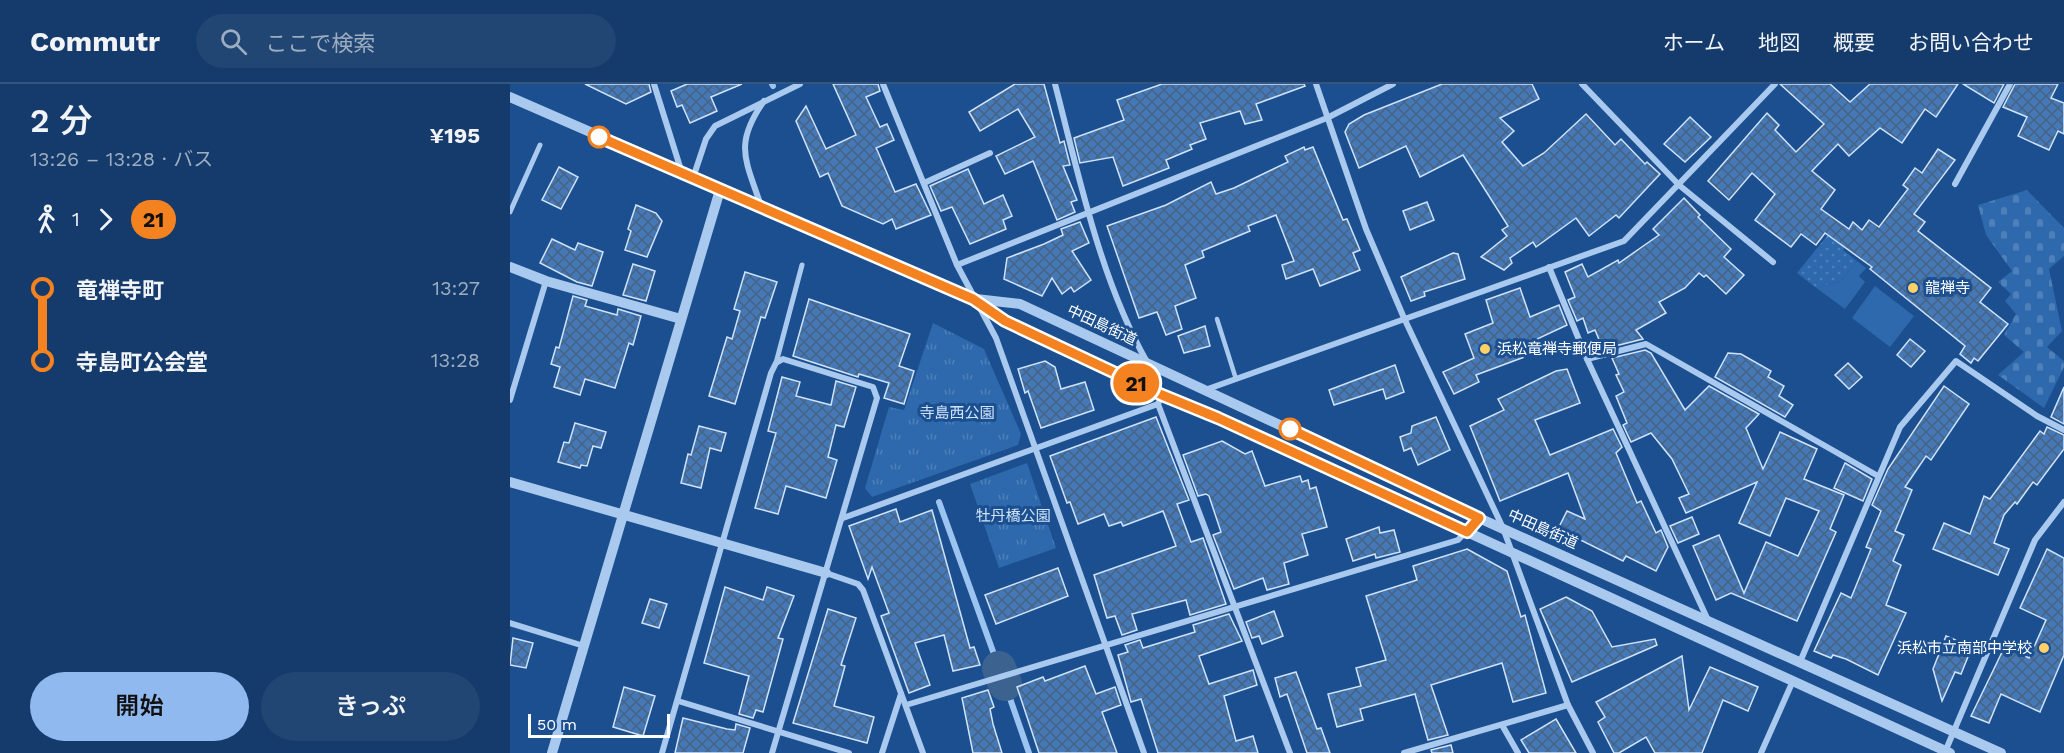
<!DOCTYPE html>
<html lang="ja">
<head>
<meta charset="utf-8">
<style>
	:root { --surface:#143b6b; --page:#214673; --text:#f1f3f6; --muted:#9dadc1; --line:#33557e; --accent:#90b9f0 }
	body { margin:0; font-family:"Work Sans","Noto Sans JP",sans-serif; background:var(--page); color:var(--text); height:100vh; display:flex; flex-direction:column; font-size:22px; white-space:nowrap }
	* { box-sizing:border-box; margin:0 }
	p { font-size:20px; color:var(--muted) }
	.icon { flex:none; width:33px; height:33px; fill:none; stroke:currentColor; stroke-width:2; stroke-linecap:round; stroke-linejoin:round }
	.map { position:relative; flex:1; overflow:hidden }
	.side { display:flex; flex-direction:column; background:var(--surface); width:510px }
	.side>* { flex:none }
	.badge { padding:0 12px; border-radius:20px; font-size:21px; line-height:39px }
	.scale { position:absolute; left:18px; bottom:15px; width:142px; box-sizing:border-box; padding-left:6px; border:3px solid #fff; border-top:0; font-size:16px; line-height:21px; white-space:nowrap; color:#fff; -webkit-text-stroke:4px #1b4f8f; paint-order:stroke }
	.map>.badge { position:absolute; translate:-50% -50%; box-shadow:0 0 0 3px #fff }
	.legs { display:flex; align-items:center; gap:9px; height:66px; padding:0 30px; font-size:20px }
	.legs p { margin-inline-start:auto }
	.overview { display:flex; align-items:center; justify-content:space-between; height:102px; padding:0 30px }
	h1 { font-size:33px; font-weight:600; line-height:45px }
	.cta { display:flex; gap:12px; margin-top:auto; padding:12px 30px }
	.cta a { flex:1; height:69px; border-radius:36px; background:var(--accent); color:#111; font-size:24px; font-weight:600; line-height:69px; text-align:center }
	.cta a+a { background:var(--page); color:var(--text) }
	ul { padding:0 30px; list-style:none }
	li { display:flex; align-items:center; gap:21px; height:72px; font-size:22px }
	li i { display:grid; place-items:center; width:9px; height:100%; margin:0 8px; background:currentColor }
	li i::after { content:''; width:15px; height:15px; margin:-8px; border:4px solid; border-radius:50%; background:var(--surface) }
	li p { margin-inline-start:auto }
	li:first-child i { background:linear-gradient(#0000 50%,currentColor 0) }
	li:last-child i { background:linear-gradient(currentColor 50%,#0000 0) }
	header { display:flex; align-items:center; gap:36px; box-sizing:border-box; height:84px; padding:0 30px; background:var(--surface); border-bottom:2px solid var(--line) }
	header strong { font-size:28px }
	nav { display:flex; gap:33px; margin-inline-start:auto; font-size:21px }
	.search { width:420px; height:54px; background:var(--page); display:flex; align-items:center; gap:15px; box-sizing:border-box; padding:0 21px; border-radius:33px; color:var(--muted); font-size:22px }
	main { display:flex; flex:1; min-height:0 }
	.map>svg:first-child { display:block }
	.grass { fill:#2e69ad }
	.cemetery { fill:url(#cemetery-stones) }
	.park { fill:url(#park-tufts) }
	.garden { fill:url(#garden-dots) }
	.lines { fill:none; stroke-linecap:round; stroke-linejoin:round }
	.stream { stroke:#9cc4f0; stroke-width:6 }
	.river { stroke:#3c6290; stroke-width:34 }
	.building { fill:url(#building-cross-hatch); stroke:#cfe3fa; stroke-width:1.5 }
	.service { stroke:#a9c9ee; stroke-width:4.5 }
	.pedestrian { stroke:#a9c9ee; stroke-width:5 }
	.minor { stroke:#a9c9ee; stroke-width:6 }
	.tertiary { stroke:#a9c9ee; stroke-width:10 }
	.line-1-casing { stroke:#fff; stroke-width:14 }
	.line-1 { stroke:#f58220; stroke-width:9 }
	.stop-1-dot { fill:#fff; stroke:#f58220; stroke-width:3 }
	.poi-dot { fill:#ffd166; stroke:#1b4f8f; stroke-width:2 }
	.labels { text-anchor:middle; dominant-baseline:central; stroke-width:6; stroke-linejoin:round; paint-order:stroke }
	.poi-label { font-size:15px; fill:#fff; stroke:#1b4f8f; text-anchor:start }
	.street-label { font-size:15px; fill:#fff; stroke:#1b4f8f }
	.park-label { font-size:15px; fill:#cfe3fa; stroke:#1b4f8f }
</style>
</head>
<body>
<header>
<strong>Commutr</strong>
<div class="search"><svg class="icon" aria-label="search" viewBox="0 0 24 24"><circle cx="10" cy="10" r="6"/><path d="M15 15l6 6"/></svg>ここで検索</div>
<nav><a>ホーム</a><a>地図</a><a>概要</a><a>お問い合わせ</a></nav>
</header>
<main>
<section class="side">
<div class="overview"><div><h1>2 分</h1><p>13:26 – 13:28 · バス</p></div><b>¥195</b></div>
<div class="legs"><svg class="icon" aria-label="walk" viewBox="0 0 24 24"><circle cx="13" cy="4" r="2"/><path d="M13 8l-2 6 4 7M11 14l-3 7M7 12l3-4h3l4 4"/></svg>1<svg class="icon" aria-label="forward" viewBox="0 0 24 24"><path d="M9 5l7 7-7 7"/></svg><b class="badge" style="background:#f58220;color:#111">21</b></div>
<ul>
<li><i style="color:#f58220"></i><b>竜禅寺町</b><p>13:27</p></li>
<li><i style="color:#f58220"></i><b>寺島町公会堂</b><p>13:28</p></li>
</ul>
<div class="cta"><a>開始</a><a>きっぷ</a></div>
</section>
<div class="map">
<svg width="1554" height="669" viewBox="0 0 1554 669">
	<defs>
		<pattern id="cemetery-stones" width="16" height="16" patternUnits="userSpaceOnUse" patternTransform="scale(1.5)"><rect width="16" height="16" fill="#2e69ad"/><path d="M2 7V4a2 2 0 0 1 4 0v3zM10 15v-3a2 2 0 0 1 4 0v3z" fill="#4d80b9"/></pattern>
		<pattern id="park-tufts" width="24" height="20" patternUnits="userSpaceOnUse" patternTransform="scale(1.5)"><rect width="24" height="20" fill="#2e69ad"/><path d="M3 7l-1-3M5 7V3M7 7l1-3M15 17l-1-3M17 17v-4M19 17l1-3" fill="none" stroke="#4d80b9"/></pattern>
		<pattern id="garden-dots" width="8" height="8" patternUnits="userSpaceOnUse" patternTransform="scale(1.5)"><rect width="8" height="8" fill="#2e69ad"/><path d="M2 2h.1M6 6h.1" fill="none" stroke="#4d80b9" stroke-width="1.8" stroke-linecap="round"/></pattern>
		<pattern id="building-cross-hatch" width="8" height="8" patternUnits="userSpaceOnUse" patternTransform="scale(1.5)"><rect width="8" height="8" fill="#4478b7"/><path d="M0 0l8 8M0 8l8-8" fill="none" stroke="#486282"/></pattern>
	</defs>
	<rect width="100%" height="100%" fill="#1b4f8f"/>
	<!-- grass -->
	<g class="grass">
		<polygon points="1347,177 1356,184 1349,192 1355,198 1335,225 1309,206 1312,202 1331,197"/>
		<polygon points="1365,202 1404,232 1380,263 1342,234"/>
	</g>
	<!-- cemetery -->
	<polygon class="cemetery" points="1517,106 1554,144 1554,172 1539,185 1552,247 1537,263 1554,277 1554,283 1534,324 1488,291 1514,268 1494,251 1506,230 1495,217 1501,210 1488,198 1502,187 1476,151 1468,121"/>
	<!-- park -->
	<g class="park">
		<polygon points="423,239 474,265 511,350 508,361 362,413 355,404 379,323 394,326"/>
		<polygon points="517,379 546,464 489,484 460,400"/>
	</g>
	<!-- garden -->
	<polygon class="garden" points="1321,147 1337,159 1333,166 1347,177 1331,197 1312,202 1309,206 1287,189"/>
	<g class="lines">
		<!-- stream -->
		<g class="stream">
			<polyline points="262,0 263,2"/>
			<polyline points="429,418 489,584"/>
			<polyline points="495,600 519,669"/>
		</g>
		<!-- river -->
		<polyline class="river" points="489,584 495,600"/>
	</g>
	<!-- building -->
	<g class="building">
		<polygon points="75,0 139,0 141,8 116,20"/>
		<polygon points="177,0 232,0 201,13 207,27 180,39 172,21 167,23 161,7"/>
		<polygon points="323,0 368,0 370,7 356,13 370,43 377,40 384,56 366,64 368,68 385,108 406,100 421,131 386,145 382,135 373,140 332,122 318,89 310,93 286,37 296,22 316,65 346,51"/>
		<polygon points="505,0 534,0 550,59 554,57 560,81 553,82 567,116 561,118 565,128 547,136 523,77 495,90 486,72 525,53 508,25 470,47 459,28"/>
		<polygon points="652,0 794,0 795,2 746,20 752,36 735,40 730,27 690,39 696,55 680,61 682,65 656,76 659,84 613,102 603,73 570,79 564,54 614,36 607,16"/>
		<polygon points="932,0 1022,0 1029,15 990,34 1004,47 992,58 1013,82 1034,69 1076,30 1105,61 1111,55 1135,80 1137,78 1150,90 1109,134 1106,131 1079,152 1066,134 1026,163 1023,158 1000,174 1002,179 994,186 971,173 997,152 992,146 998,142 953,71 910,93 896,62 849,84 835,48 839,40 854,31"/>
		<polygon points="1270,0 1320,0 1340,18 1360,0 1448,0 1426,33 1415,25 1392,59 1370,44 1339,72 1328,60 1302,87 1325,106 1311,125 1339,145 1343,138 1352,146 1359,136 1369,143 1398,105 1393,101 1405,84 1412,89 1428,65 1445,76 1404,130 1415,138 1408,147 1481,204 1470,218 1498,240 1468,277 1464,274 1461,279 1450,270 1455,262 1360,185 1362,183 1315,149 1306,161 1291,150 1281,163 1245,136 1265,110 1242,89 1219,116 1198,97 1257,29 1269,41 1265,46 1286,68 1314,40"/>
		<polygon points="1453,0 1494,0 1484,19"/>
		<polygon points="1505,0 1548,0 1541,14 1554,19 1554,50 1548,47 1539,66 1508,52 1517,33 1493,23"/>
		<polygon points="1180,33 1201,53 1175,78 1154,60"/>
		<polygon points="794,63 795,66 803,63 833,136 837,135 850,166 843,169 850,186 810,202 803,185 776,195 772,181 784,177 766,131 738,142 740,147 692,167 694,173 675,181 686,214 665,222 672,245 656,251 647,228 629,234 597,142 656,121 701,98 706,110 724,104 778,78 775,72"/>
		<polygon points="49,83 68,93 51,125 32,116"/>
		<polygon points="458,85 474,120 493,111 502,132 493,136 496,145 460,160 442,123 431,127 420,102"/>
		<polygon points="1174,114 1190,131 1188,133 1221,165 1214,173 1234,191 1216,210 1196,191 1194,193 1189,189 1175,204 1149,218 1156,229 1126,246 1133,255 1093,265 1085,246 1078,249 1073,234 1067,237 1058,216 1065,213 1055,188 1072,180 1078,193 1108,176 1109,179 1149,151 1143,145"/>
		<polygon points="917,118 924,136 900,146 893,127"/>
		<polygon points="126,121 146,129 152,137 137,173 115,166 121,147 118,145"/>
		<polygon points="570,138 579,159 562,167 581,196 564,208 561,203 552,210 542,194 532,212 494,195 497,174 534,160 553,151 551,145"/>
		<polygon points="42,155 65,166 68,159 93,168 82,202 67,198 30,179"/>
		<polygon points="943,169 948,170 955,195 914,208 915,212 901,217 891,193"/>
		<polygon points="123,180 145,187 136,217 113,211"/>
		<polygon points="235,188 267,198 255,234 251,233 225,320 199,312 217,253 222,255 230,227 224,225"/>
		<polygon points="1010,204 1020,233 1049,221 1057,241 1027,255 1033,266 966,291 969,298 944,310 933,288 964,274 955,250 983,239 976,216"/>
		<polygon points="63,212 77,216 75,222 107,231 108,225 131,232 123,261 119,259 105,304 75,295 70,311 44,303 50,283 41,280 46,263 49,264"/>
		<polygon points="299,215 400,250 389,282 404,287 394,320 374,314 379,299 349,290 348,293 283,272"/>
		<polygon points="695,242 700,262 674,269 668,252"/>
		<polygon points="1400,255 1415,267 1401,283 1387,271"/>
		<polygon points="1135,266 1141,269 1175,326 1199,302 1249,330 1236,344 1253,385 1270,348 1307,365 1294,395 1334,411 1320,445 1326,448 1287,537 1221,509 1206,516 1183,462 1209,451 1234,509 1256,458 1288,472 1309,427 1276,414 1260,452 1229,439 1247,398 1176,429 1169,414 1179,410 1162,375 1141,349 1121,358 1113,341 1117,339 1106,312 1114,308 1106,291 1109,290 1102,274"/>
		<polygon points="1218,269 1231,270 1261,287 1258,293 1274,302 1269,312 1283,321 1275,333 1205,293"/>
		<polygon points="535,277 545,283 551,305 575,298 584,326 531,344 518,307 515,309 508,285"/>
		<polygon points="1338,279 1352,293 1339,305 1325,291"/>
		<polygon points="885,281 894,308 876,315 873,305 824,321 819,306"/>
		<polygon points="1057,285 1070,319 1025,336 1040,371 1103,345 1112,363 1106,369 1127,419 1131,417 1146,449 1151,446 1158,463 1146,487 1116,472 1113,477 1048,445 1057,427 1075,435 1058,389 990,417 960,342 994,326 988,315 1046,287"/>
		<polygon points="272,293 290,298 286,312 321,321 326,297 346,303 334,343 326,341 318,373 327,376 316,414 276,402 268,430 245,424 266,349 258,347"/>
		<polygon points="1434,302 1459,320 1421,376 1416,372 1395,403 1402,406 1385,447 1394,451 1383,477 1391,481 1376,521 1396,529 1368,591 1336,575 1323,571 1321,574 1304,567 1331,509 1341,514 1361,465 1356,463 1371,427 1362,421 1378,385"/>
		<polygon points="1554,303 1554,340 1541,333"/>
		<polygon points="646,333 679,416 667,420 681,458 693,454 716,520 680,531 676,516 622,530 627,546 612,551 605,532 597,534 584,491 666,462 653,427 613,442 611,438 599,442 594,430 568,440 560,418 557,419 540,372"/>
		<polygon points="926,333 940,366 908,381 901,364 894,367 890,353 901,349 902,342"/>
		<polygon points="65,339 96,348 91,364 83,362 77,382 71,381 70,384 48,378 54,358 59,359"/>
		<polygon points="189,342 216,349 211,367 200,364 191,404 171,399 178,370 181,371"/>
		<polygon points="1537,343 1554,351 1554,365 1527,401 1523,398 1507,420 1505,418 1494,431 1484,459 1499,465 1488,491 1423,465 1434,439 1460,450 1474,412 1480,415 1530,347 1534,350"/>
		<polygon points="712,357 735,370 742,367 755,402 790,392 792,398 798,396 800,405 806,403 817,443 792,450 798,471 774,479 779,500 757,506 753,494 724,505 703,451 711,448 699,412 696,410 688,412 673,371"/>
		<polygon points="1335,379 1362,395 1353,417 1324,404"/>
		<polygon points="386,425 390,438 422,426 460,564 464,563 470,581 443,587 434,551 405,559 420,601 399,609 371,532 379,529 362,483 358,495 339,442"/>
		<polygon points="1182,433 1189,450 1168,459 1160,442"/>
		<polygon points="869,443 870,449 884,446 890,468 866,474 865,470 843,477 836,455"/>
		<polygon points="957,465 997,487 1011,533 1015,531 1036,609 1003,618 992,579 921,601 938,651 918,656 905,610 850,625 853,636 827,643 818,610 851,602 846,584 876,576 856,512 907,496 903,482"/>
		<polygon points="1537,465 1554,474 1554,571 1530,628 1491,610 1479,639 1461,632 1495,562 1519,574 1536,536 1510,524"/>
		<polygon points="548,484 558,512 486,540 475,511"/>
		<polygon points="215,503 253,516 257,503 284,512 268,554 273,555 253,628 246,626 243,634 229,630 239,592 194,579"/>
		<polygon points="1056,513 1082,527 1102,563 1145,555 1147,561 1062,598 1030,525"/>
		<polygon points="140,515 157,520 149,544 132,539"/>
		<polygon points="318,525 346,534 331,581 335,582 324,622 364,633 357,659 283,639"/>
		<polygon points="764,527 773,552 752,560 749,552 742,554 736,538"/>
		<polygon points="719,530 732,557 689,572 699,600 743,586 747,601 714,612 726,657 743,652 748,669 648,669 631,615 621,618 608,571 618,568 615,561 630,556 633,564 685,548 683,541"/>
		<polygon points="1436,552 1462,563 1451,590 1445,588 1432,617 1423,585"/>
		<polygon points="3,554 23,559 16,584 0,581"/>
		<polygon points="1172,572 1179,626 1200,583 1248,603 1238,627 1213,616 1192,669 1145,669 1136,653 1109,669 1104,669 1088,638 1095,633 1086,618"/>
		<polygon points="575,582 586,610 605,603 611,621 592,628 607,669 529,669 507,603 533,593 535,597"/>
		<polygon points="786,588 807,645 811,644 820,669 797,669 777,610 770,613 765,594"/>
		<polygon points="114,603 145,612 133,652 103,643"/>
		<polygon points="478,606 484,623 480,625 483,640 492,669 463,669 452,614"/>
		<polygon points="173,634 217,645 225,646 226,640 240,644 233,669 165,669"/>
		<polygon points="1046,635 1066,669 1019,669 1011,656"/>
		<polygon points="941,661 943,669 922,669 921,666"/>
	</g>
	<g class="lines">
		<!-- service -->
		<polyline class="service" points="707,235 726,295"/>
		<!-- pedestrian -->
		<g class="pedestrian">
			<polyline points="0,128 30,61"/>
			<polyline points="266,279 292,181"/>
		</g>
		<!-- minor -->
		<g class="minor">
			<polyline points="144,0 171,86"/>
			<polyline points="373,0 447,181 486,254 634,669"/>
			<path d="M545,0C569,92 590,195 637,278"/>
			<polyline points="806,0 856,145 894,234 993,444 1058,621 1083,669"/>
			<polyline points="1072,0 1169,101 1263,178"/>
			<polyline points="183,94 196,55 205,42 290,0"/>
			<polyline points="414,99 480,69"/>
			<polyline points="1445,100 1500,0"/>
			<path d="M251,122C236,76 223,61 254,17"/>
			<polyline points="447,181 817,34 883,0"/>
			<polyline points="1039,183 1077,275 1197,534"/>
			<polyline points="1077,275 1136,260 1368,392"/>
			<polyline points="695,306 1114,157 1265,0"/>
			<polyline points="652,311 648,320 780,669"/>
			<polyline points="0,316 36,197"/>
			<polyline points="333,434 648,320"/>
			<polyline points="316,489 348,500 353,506 413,669"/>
			<polyline points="0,539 74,562"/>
			<polyline points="1290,578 1390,343 1446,277 1527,332 1554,346"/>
			<polyline points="168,617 339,669"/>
			<polyline points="396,621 948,456 969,434"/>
			<polyline points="992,641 1008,669"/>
			<polyline points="1435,668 1525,456 1554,418"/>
			<polyline points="152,669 261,289 266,279 273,275 363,303 367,314 262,669"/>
			<polyline points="372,669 391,610"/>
			<polyline points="894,669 1058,621"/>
			<polyline points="1251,669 1282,599"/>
		</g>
		<!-- tertiary -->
		<g class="tertiary">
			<polyline points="0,13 463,215 495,237 652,311 708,334 1440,669"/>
			<polyline points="0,183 36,197 171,235"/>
			<polyline points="466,215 510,220 969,434 1491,669"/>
			<polyline points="0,398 316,489"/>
			<polyline points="42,669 210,106"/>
		</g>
	</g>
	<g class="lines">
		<defs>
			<polyline id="line-1" points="89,53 463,215 495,237 652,311 708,334 957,448 969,434 780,345"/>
		</defs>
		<!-- line-1 casing -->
		<use href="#line-1" class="line-1-casing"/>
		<!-- line-1 -->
		<use href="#line-1" class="line-1"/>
	</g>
	<!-- markers -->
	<g class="stop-1-dot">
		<circle cx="89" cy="53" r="10"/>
		<circle cx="780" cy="345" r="10"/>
	</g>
	<g class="poi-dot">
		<circle cx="1403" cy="204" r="6"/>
		<circle cx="975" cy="265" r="6"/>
		<circle cx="1534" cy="564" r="6"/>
	</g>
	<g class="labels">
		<!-- poi labels -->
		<g class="poi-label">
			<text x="1415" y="204">龍禅寺</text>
			<text x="987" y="265">浜松竜禅寺郵便局</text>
			<text x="1522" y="564" text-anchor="end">浜松市立南部中学校</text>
		</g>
		<!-- street labels -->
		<g class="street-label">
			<text transform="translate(592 241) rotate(25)">中田島街道</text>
			<text transform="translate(1033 445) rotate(24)">中田島街道</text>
		</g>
		<!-- park labels -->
		<g class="park-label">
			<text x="447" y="329">寺島西公園</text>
			<text x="503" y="432">牡丹橋公園</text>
		</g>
	</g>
</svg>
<div class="scale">50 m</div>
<b class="badge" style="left:626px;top:299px;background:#f58220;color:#111">21</b>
</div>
</main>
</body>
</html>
